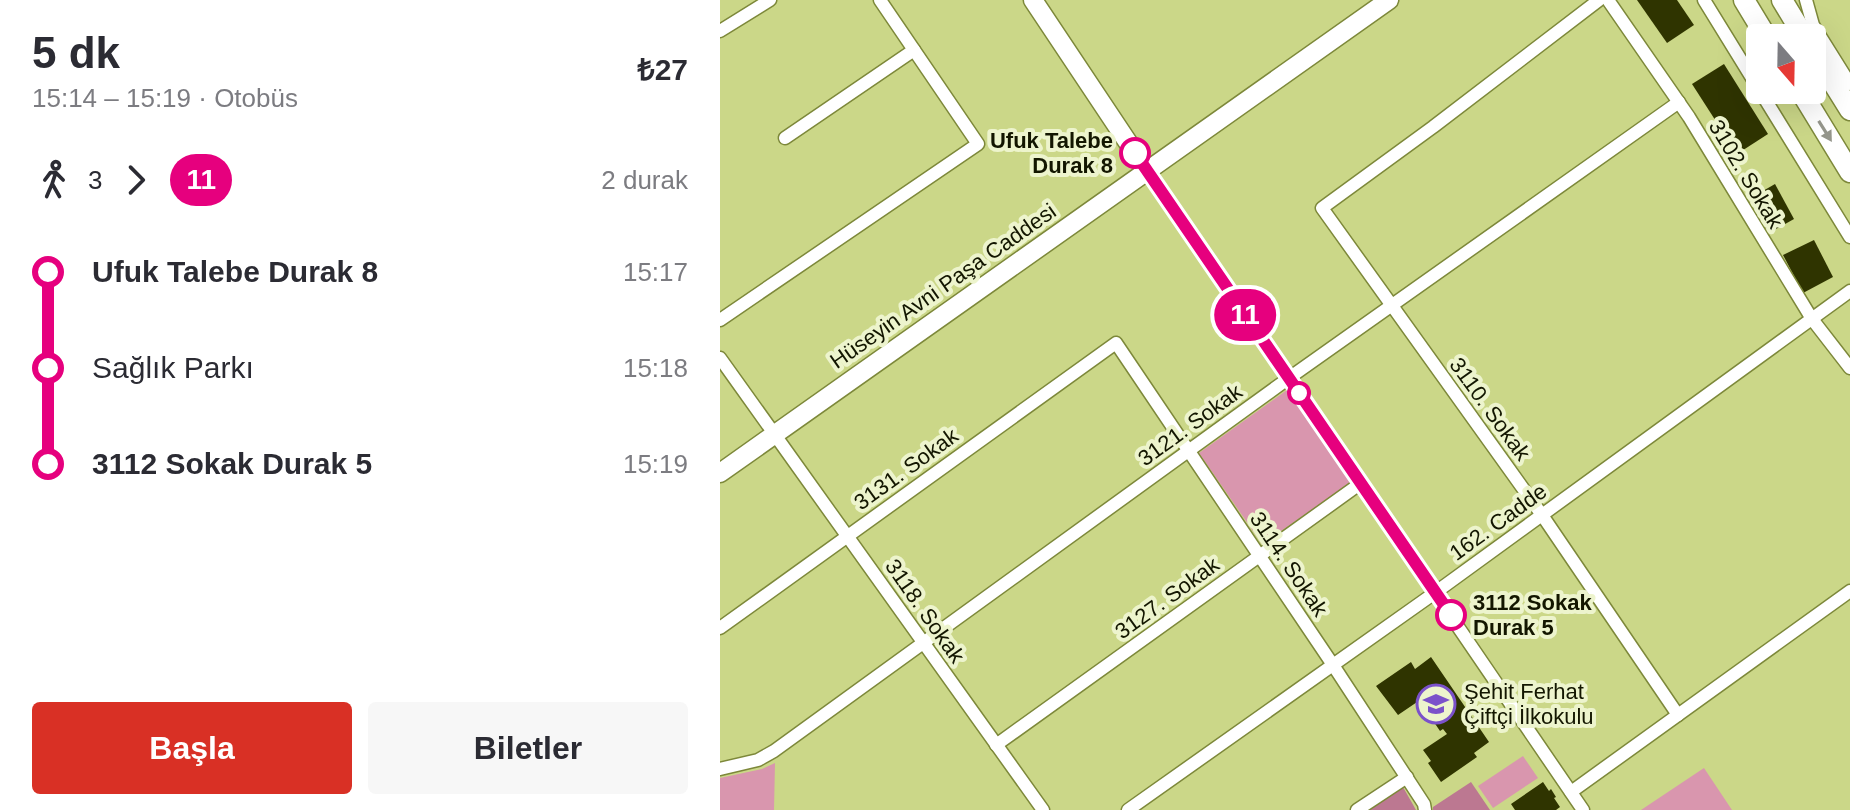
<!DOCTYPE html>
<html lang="tr">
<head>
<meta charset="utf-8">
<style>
	:root { --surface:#fff; --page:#f7f7f7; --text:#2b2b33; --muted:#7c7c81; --accent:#d93025 }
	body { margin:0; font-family:Helvetica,sans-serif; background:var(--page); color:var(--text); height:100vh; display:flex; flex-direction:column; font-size:30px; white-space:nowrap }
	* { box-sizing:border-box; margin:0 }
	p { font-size:26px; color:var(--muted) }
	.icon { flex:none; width:44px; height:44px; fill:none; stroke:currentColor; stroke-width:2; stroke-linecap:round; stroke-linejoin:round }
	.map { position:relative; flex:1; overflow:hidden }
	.sheet { display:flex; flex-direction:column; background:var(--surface); width:720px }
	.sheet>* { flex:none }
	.badge { padding:0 16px; border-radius:26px; font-size:28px; line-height:52px }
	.needle { width:52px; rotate:160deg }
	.tools { position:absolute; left:1026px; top:24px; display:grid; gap:16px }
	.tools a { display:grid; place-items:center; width:80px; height:80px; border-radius:8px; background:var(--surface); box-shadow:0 8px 32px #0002; font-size:40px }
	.map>.badge { position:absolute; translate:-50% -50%; box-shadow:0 0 0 4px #fff }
	.legs { display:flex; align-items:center; gap:12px; height:88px; padding:0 32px; font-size:26px }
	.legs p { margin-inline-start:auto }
	.overview { display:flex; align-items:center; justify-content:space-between; height:136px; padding:0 32px }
	h1 { font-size:44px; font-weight:700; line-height:60px }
	.cta { display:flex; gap:16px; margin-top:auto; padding:16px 32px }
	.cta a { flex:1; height:92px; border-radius:8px; background:var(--accent); color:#fff; font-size:32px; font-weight:700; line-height:92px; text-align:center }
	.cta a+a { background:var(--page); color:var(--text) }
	ul { padding:0 32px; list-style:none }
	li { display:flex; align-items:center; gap:28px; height:96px; font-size:30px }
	li i { display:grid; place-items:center; width:12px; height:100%; margin:0 10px; background:currentColor }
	li i::after { content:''; width:20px; height:20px; margin:-10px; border:6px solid; border-radius:50%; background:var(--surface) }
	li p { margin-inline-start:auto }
	li:first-child i { background:linear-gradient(#0000 50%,currentColor 0) }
	li:last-child i { background:linear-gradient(currentColor 50%,#0000 0) }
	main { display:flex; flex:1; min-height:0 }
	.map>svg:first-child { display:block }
	.green { fill:#d996ae }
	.forest { fill:#bc7891 }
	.building { fill:#2f3400 }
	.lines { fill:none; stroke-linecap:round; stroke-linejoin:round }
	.street-casing { stroke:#7d883a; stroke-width:15 }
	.secondary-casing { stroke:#7d883a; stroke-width:21 }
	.primary-casing { stroke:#7d883a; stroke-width:23 }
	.street { stroke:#fff; stroke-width:12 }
	.secondary { stroke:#fff; stroke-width:18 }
	.primary { stroke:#fff; stroke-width:20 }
	.oneway { fill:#95968c }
	.line-1-casing { stroke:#fff; stroke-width:18 }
	.line-1 { stroke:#e6007e; stroke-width:12 }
	.stop-1-dot { fill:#fff; stroke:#e6007e; stroke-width:4 }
	.labels { text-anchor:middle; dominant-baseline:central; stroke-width:8; stroke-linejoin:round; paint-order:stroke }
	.stop-label { font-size:22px; font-weight:bold; fill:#131600; stroke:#edf4cd; text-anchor:end }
	.street-label { font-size:22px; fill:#131600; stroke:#edf4cd }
	.poi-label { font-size:22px; fill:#131600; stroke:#edf4cd; text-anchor:start }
</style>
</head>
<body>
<main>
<section class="sheet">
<div class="overview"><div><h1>5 dk</h1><p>15:14 – 15:19 · Otobüs</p></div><b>₺27</b></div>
<div class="legs"><svg class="icon" aria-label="walk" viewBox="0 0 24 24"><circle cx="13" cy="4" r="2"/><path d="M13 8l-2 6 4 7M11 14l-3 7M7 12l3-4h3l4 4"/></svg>3<svg class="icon" aria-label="forward" viewBox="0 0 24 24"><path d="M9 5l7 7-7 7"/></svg><b class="badge" style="background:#e6007e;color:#fff">11</b><p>2 durak</p></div>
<ul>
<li><i style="color:#e6007e"></i><b>Ufuk Talebe Durak 8</b><p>15:17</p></li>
<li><i style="color:#e6007e"></i><span>Sağlık Parkı</span><p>15:18</p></li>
<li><i style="color:#e6007e"></i><b>3112 Sokak Durak 5</b><p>15:19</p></li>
</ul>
<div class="cta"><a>Başla</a><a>Biletler</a></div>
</section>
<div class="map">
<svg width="1130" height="810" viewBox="0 0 1130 810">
	<rect width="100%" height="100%" fill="#cbd788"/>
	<!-- green -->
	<g class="green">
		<polygon points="567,390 631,483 542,544 479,453"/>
		<polygon points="803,756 818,778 773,808 758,786"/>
		<polygon points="55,763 54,810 0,810 0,778 42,769"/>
		<polygon points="984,768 1012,810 921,810"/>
	</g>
	<!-- forest -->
	<g class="forest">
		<polygon points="751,782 770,810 713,810 713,807"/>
		<polygon points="683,787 696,810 648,810"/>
	</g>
	<!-- building -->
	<g class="building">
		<polygon points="917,0 957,0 974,25 947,43"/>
		<polygon points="1004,64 1048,134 1017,154 972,84"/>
		<polygon points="1055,184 1074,219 1049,233 1029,199"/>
		<polygon points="1094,240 1113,277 1083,293 1063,255"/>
		<polygon points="711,657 769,742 754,753 757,757 721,782 708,763 711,761 703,750 727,734 723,729 720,731 703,706 707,704 703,698 678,715 656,686 691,662 695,669"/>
		<polygon points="823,782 829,791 831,789 836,797 834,798 840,807 836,810 795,810 791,804"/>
	</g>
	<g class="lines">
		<defs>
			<g id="street">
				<polyline points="879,0 713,127 602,208 822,515 958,715"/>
				<polyline points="888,0 969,117 1092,319 1130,368"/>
				<polyline points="984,0 1130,237"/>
				<polyline points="1086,0 1093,25 1130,84"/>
				<polyline points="0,31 50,0"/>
				<polyline points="65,138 194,50"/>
				<polyline points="427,171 863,810"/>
				<polyline points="0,320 258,144 160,0"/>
				<polyline points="0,358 323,810"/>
				<polyline points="0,628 396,343 613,665 704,804 705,810"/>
				<polyline points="276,745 641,483"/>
				<polyline points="0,769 38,760 54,751 569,378 959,102"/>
				<polyline points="851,792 1130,591"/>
				<polyline points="408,810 716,592 1130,291"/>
				<polyline points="637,810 687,777"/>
			</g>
			<g id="secondary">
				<polyline points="313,0 427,171"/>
				<polyline points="0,473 669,0"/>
			</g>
			<g id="primary">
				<polyline points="1024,0 1047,38"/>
				<polyline points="1062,0 1085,38"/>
				<polyline points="1092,49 1130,110"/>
				<polyline points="1080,90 1130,172"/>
			</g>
		</defs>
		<!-- street casing -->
		<use href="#street" class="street-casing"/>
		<!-- secondary casing -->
		<use href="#secondary" class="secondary-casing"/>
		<!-- primary casing -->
		<use href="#primary" class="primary-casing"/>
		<!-- street -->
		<use href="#street" class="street"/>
		<!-- secondary -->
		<use href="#secondary" class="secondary"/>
		<!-- primary -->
		<use href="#primary" class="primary"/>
	</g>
	<!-- one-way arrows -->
	<defs><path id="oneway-solid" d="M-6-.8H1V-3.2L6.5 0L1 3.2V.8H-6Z" transform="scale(2)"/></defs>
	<use class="oneway" href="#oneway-solid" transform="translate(1105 131) rotate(58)"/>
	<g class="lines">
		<defs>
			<polyline id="line-1" points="415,153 731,615"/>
		</defs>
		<!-- line-1 casing -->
		<use href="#line-1" class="line-1-casing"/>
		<!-- line-1 -->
		<use href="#line-1" class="line-1"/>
	</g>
	<!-- icons -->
	<defs>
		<symbol id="school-ring" viewBox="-11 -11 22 22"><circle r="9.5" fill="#edf4cd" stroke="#7b51ca" stroke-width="1.5"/><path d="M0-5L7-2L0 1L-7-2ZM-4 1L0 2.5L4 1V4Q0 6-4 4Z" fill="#7b51ca"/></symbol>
	</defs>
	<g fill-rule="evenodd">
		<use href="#school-ring" x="694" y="682" width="44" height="44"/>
	</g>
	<!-- markers -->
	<g class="stop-1-dot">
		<circle cx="415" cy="153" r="14"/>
		<circle cx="579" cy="393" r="10"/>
		<circle cx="731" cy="615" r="14"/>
	</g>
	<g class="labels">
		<!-- stop labels -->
		<g class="stop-label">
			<text x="393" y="140">Ufuk Talebe<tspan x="393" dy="25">Durak 8</tspan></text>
			<text x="753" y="602" text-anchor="start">3112 Sokak<tspan x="753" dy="25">Durak 5</tspan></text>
		</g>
		<!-- street labels -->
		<g class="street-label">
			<text transform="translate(1026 174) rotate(59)">3102. Sokak</text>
			<text transform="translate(223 286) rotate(-35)">Hüseyin Avni Paşa Caddesi</text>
			<text transform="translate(770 409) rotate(54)">3110. Sokak</text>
			<text transform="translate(470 425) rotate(-36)">3121. Sokak</text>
			<text transform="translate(186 469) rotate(-36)">3131. Sokak</text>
			<text transform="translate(778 522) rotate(-36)">162. Cadde</text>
			<text transform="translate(569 564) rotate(56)">3114. Sokak</text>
			<text transform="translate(447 598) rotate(-36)">3127. Sokak</text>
			<text transform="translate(205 611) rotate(55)">3118. Sokak</text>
		</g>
		<!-- poi labels -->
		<g class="poi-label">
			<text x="744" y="691">Şehit Ferhat<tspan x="744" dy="25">Çiftçi İlkokulu</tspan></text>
		</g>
	</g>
</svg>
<div class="tools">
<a><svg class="needle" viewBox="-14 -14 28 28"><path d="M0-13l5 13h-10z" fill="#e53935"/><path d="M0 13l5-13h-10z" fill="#7c7c81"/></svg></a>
</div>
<b class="badge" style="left:525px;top:315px;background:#e6007e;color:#fff">11</b>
</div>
</main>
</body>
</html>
